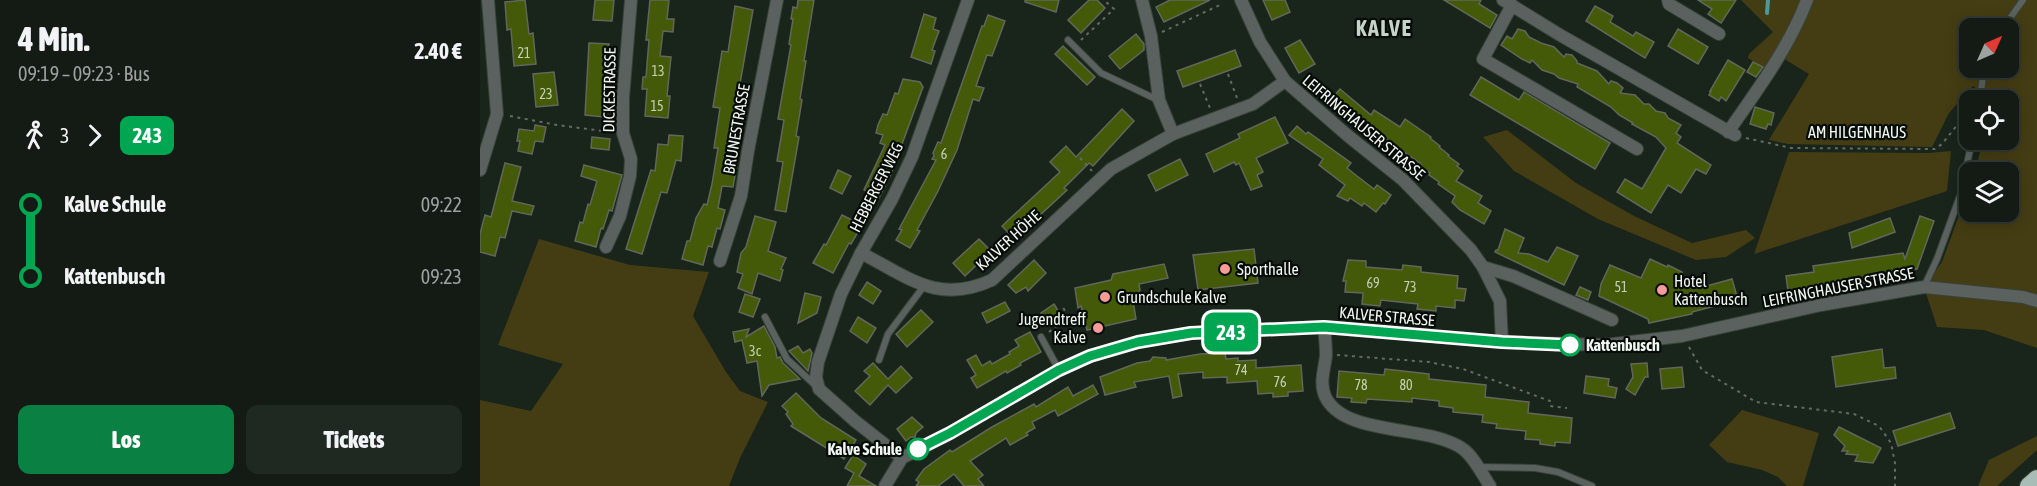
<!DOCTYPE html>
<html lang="de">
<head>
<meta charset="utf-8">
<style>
	:root { --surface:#131b14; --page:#202822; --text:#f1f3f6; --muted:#9da1a0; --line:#323934; --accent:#0b8043 }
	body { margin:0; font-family:"Asap Condensed",sans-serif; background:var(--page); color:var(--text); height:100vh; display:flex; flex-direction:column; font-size:22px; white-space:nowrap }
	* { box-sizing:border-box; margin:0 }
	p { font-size:20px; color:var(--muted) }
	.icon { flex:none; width:33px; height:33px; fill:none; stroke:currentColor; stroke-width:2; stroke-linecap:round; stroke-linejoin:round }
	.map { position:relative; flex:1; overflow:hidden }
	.drawer { display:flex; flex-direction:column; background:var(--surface); width:480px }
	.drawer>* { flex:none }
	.badge { padding:0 12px; border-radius:9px; font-size:21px; line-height:39px }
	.needle { width:39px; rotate:45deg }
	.tools { position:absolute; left:1479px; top:18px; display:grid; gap:12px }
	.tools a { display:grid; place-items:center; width:60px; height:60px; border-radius:12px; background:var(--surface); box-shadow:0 3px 15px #0003,0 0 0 2px var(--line); font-size:30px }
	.map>.badge { position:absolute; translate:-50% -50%; box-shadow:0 0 0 3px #fff }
	.legs { display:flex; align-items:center; gap:9px; height:66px; padding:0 18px; font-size:20px }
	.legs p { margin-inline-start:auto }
	.overview { display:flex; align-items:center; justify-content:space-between; height:102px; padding:0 18px }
	h1 { font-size:33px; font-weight:800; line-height:45px }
	.cta { display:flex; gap:12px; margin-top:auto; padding:12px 18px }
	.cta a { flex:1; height:69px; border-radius:12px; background:var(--accent); color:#fff; font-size:24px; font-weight:800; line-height:69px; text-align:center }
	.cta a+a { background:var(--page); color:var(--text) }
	ul { padding:0 18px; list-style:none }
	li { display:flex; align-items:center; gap:21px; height:72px; font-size:22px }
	li i { display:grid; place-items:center; width:9px; height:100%; margin:0 8px; background:currentColor }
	li i::after { content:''; width:15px; height:15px; margin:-8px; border:4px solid; border-radius:50%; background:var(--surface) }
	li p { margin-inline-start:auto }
	li:first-child i { background:linear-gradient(#0000 50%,currentColor 0) }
	li:last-child i { background:linear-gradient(currentColor 50%,#0000 0) }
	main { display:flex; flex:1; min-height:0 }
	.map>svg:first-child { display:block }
	.green { fill:#443d13; fill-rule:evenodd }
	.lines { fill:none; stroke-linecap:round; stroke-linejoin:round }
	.stream { stroke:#4d989b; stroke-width:4 }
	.building { fill:#445a09; stroke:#62675a; stroke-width:1.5 }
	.service-casing { stroke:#374239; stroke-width:8 }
	.minor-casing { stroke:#374239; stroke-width:14 }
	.motorway-casing { stroke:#374239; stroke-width:20 }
	.path { stroke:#626c64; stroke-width:2; stroke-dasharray:3 4.5; stroke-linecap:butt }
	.service { stroke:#5a615f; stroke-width:6 }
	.minor { stroke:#5a615f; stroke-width:12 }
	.motorway { stroke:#aabcb6; stroke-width:18 }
	.line-1-casing { stroke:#fff; stroke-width:14 }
	.line-1 { stroke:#00a651; stroke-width:9 }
	.poi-dot { fill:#f59b98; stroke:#070c08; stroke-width:2 }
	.stop-1-dot { fill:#fff; stroke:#00a651; stroke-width:3 }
	.labels { text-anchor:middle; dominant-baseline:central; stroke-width:4.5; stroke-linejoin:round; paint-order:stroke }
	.number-label { font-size:14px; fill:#c5d0b7 }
	.street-label { font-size:16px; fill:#f0f7f1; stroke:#070c08 }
	.poi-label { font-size:16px; fill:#f0f7f1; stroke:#070c08; text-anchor:start }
	.stop-label { font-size:16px; font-weight:bold; fill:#f0f7f1; stroke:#070c08; text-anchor:start }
	.district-label { font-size:22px; font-weight:bold; letter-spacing:1.5px; fill:#c5d3c8; stroke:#070c08 }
</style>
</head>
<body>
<main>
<section class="drawer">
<div class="overview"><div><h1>4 Min.</h1><p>09:19 – 09:23 · Bus</p></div><b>2.40 €</b></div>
<div class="legs"><svg class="icon" aria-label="walk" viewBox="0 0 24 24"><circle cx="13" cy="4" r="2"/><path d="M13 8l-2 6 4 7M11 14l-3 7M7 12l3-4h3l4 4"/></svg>3<svg class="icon" aria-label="forward" viewBox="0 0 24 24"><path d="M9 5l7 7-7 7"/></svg><b class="badge" style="background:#00a651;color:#fff">243</b></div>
<ul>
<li><i style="color:#00a651"></i><b>Kalve Schule</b><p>09:22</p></li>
<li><i style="color:#00a651"></i><b>Kattenbusch</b><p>09:23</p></li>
</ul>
<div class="cta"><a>Los</a><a>Tickets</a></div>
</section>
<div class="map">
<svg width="1557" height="486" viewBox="0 0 1557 486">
	<rect width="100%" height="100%" fill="#19241b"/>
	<!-- green -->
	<g class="green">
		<path d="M1261,0H1557V348L1504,330L1457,327L1444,287L1462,262L1489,188L1490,212H1528V172H1495L1503,140H1528V100H1510L1493,86L1469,113L1452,147L1308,144L1289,140L1329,74L1296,54L1286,69L1268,58L1269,54L1293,32ZM1490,28H1528V68H1490Z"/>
		<polygon points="1027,130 1096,183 1154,216 1212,243 1266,230 1275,238 1246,257 1216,260 1118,219 1034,171 1003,137"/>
		<polygon points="1471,151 1467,191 1274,254 1309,152 1448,153"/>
		<polygon points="59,239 150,265 229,272 213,316 246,372 260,391 288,402 260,458 249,486 0,486 0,400 51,411 83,364 18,345"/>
		<polygon points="1262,410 1339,433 1323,486 1307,486 1298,477 1282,470 1247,462 1229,445"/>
		<polygon points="1557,436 1557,450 1517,486 1498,486 1509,460"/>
	</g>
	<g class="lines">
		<!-- stream -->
		<polyline class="stream" points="1287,13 1288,0"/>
	</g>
	<!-- building -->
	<g class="building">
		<polygon points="45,0 49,34 53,33 56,64 34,66 31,29 27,30 25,2"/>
		<polygon points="115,0 134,0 132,21 113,20"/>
		<polygon points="170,0 189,0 187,19 194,19 193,32 183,31 180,56 191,57 187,96 190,96 188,118 165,116 167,89 162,89 163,77 166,77 169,40 166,40"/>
		<polygon points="318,0 334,0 324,61 326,61 320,99 322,100 316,136 319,137 306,212 295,210 303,162 297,161 304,120 298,119 311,45 309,44 313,19 311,19 313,7 317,8"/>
		<polygon points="545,0 579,0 576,12 545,2"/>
		<polygon points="609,0 617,0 625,8 601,33 588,20"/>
		<polygon points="690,0 730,0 684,22 676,7"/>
		<polygon points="783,0 805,0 810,12 792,20"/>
		<polygon points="964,0 1001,0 999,4 1017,15 1010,28"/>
		<polygon points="1218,0 1256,0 1241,23 1228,14 1232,9"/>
		<polygon points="255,6 273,10 253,123 258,124 252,164 257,165 253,187 242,186 238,208 245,210 240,229 237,228 232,247 228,246 223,265 202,259 207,241 210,241 216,218 224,204 227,205 232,184 238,148 234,148 240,108 233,107 242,51 248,52"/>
		<polygon points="1115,6 1133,16 1130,22 1153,36 1156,32 1174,42 1165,58 1106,21"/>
		<polygon points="444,14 456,18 453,29 459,31 452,50 455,51 451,64 431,57"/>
		<polygon points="508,15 525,21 512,56 507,55 496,86 504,88 499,101 493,99 477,150 458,191 437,230 440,231 430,248 416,240 422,230 419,229 456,160 452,159 454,156 453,153 458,142 461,143 502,26 504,26"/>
		<polygon points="1038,29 1045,31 1049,37 1061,43 1074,47 1084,57 1086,54 1092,55 1097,61 1097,63 1117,71 1129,84 1131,81 1137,83 1143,88 1140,93 1155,95 1164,104 1169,104 1176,111 1185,113 1188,118 1201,125 1196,133 1201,137 1197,143 1231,165 1226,174 1216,169 1201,193 1188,185 1171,213 1137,192 1145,179 1162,189 1186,148 1176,137 1152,124 1153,123 1139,115 1131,107 1097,87 1098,84 1079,78 1074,74 1062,70 1052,60 1050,63 1042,59 1021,45 1027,36 1032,39"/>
		<polygon points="1198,29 1228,47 1218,64 1188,46"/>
		<polygon points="656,34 664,44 664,50 640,69 629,56"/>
		<polygon points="820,40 835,64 819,73 805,48"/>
		<polygon points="109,43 129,44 124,117 105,115"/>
		<polygon points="583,46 615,77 607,85 575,54"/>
		<polygon points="755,50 761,66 703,87 697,71"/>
		<polygon points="1248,60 1265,70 1246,101 1241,97 1239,101 1229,95 1231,91 1230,91"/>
		<polygon points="1273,62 1283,67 1276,77 1267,72"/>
		<polygon points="74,72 78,105 56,107 53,74"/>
		<polygon points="1001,77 1039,100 1044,92 1130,143 1115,169 990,95"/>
		<polygon points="423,79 440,82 443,87 411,174 399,198 384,190 405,145 400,143 403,135 396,133 398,125 403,114 407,115 415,93 418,94"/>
		<polygon points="860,89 891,115 894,110 920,127 925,119 951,137 950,138 960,146 959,147 969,155 968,156 979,164 977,166 983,171 976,181 1002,196 998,203 1011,211 1004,224 980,210 972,202 975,196 958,184 959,182 949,175 950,173 940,166 941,164 904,138 902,141 871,120 870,121 848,103"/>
		<polygon points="1275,107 1294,113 1291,125 1288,124 1286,129 1270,124"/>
		<polygon points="642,109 654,121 613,166 609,163 584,188 587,190 534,239 522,226 580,172 570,162 586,146 596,157"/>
		<polygon points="795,117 808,143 776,158 783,172 777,175 782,186 771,190 759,163 756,165 754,162 734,172 726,154 760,138 758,134"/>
		<polygon points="55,125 66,127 63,142 55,141 52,154 38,151 40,141 37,141 39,129 54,131"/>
		<polygon points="817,126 826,134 828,132 871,163 867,168 877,176 894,189 897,185 911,195 905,204 903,203 896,212 884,203 882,206 870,198 868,201 857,196 865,185 839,165 843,159 809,135"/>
		<polygon points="189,135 203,136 201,161 196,160 187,193 181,192 162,254 146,249 171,170 175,171 178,144 188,145"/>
		<polygon points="112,137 130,139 129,150 111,148"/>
		<polygon points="700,159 708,175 676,191 668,175"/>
		<polygon points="25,163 41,167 32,201 54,206 51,215 32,211 25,238 20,237 15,256 0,252 0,234 5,215 11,217"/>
		<polygon points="104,165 142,175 132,211 129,210 123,229 121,228 116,247 95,241 100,222 103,223 108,204 110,205 117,181 101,176"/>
		<polygon points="358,170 371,176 362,194 350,188"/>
		<polygon points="362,215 382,225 371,244 369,243 353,273 333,263 344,244 346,245"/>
		<polygon points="275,216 296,222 288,251 306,258 301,269 303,270 300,281 278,273 272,294 258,288 263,274 257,272 261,253 266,247"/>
		<polygon points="1440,216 1454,221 1437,269 1390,277 1391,282 1343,289 1342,285 1308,291 1306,276 1334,272 1333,266 1423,253 1425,259"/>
		<polygon points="1410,218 1415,232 1372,248 1369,233"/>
		<polygon points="1025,229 1044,238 1038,253 1049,254 1068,262 1077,247 1098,256 1084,285 1015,252 1016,250 1018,250"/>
		<polygon points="499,239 511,251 485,276 473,263"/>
		<polygon points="774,249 778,283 718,290 713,255"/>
		<polygon points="1170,259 1187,267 1188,265 1202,272 1205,282 1221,279 1223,287 1252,279 1258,300 1212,312 1212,314 1169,323 1168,319 1119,296 1121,284 1130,265 1161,278"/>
		<polygon points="554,260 566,273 548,291 546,287 536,293 528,285"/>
		<polygon points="868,260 886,261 886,267 922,270 923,265 941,267 941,272 978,276 977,288 986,289 984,301 975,300 975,308 956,306 956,311 937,309 938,304 901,300 900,306 882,304 883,293 865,292 866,281 863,281"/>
		<polygon points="684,264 688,278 659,284 660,290 653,301 656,319 607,330 601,306 598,308 595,288 631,280 633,274"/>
		<polygon points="387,282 401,291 393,304 379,295"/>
		<polygon points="1100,287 1111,292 1108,300 1096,295"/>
		<polygon points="325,293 341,297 337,313 318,323"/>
		<polygon points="265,294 280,299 273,317 259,312"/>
		<polygon points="525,302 530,311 507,323 502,313"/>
		<polygon points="574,304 582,317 569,326 561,313"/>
		<polygon points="441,310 453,322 427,347 416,334"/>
		<polygon points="378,317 396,328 387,343 370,331"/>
		<polygon points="284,326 295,347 297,358 300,357 303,363 320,379 289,385 282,396 277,361 267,363 262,340 255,342 253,332 269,329 266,337"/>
		<polygon points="550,332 561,352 540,363 541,365 527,373 526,371 497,388 491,378 496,375 487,360 496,355 502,366 510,361 512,364 530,354 529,352 539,346 535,340"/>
		<polygon points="318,346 323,353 330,349 332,353 328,371 309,351"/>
		<polygon points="1402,349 1404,368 1415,367 1416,378 1356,387 1352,357"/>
		<polygon points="745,353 746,359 758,358 758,361 776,360 776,368 821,365 823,391 808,392 808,396 793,397 793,393 778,394 777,381 747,383 747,377 723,378 723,372 698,374 702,396 693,398 689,376 654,382 656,387 625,395 620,377 657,363 670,361 673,357 686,358 686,360 720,354"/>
		<polygon points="393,363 408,379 421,366 432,378 416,393 408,385 390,405 375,391 390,376 384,371"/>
		<polygon points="1167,363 1168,377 1165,377 1155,395 1146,389 1153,377 1151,364"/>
		<polygon points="1202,367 1204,387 1182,389 1180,369"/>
		<polygon points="905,369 949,374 949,379 1006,385 1005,397 1049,402 1048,413 1092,418 1090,443 1075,442 1075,446 1060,444 1060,440 1045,439 1046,431 1016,428 1017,424 1002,422 1003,415 973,412 973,408 959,406 959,401 932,398 932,402 887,399 886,403 871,402 872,398 857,397 859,371 904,375"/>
		<polygon points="1106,376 1129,379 1128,386 1137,388 1135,398 1104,393"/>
		<polygon points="613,385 618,394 578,416 575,410 552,422 555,428 546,433 548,435 530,445 526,438 490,461 503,475 498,479 504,486 484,486 474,474 458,486 436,486 439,482 436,480 444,469 470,450 472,452 512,427 554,404 556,407 588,387 593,396"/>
		<polygon points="316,393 341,418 376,440 364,459 311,426 313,424 306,414 308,412 302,406"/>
		<polygon points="1470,413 1475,428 1418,446 1413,431"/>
		<polygon points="432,417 443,427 436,433 435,437 431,437 426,441 417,429"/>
		<polygon points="1359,427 1401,448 1393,463 1375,461 1378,455 1366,454 1368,451 1362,451 1365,446 1354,435"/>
		<polygon points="373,455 386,464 379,476 396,486 367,486 374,473 365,468"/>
	</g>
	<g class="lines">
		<defs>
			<g id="service">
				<polyline points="1523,28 1543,0"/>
				<polyline points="588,40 621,73 678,100"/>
				<polyline points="1500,100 1504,68"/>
				<polyline points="1444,287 1457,259 1481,193 1492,140"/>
				<polyline points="285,317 307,359 336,386"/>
				<polyline points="561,337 579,370"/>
				<polyline points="399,360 408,334 444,286"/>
				<polyline points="999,467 1055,468 1078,472 1112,486"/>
			</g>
			<g id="minor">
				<polyline points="662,0 671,36 679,100 693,134"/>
				<polyline points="761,0 780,42 805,81 867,135 923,180 991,250 1003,267 1020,301 1022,342"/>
				<polyline points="1023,0 1080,35 1255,135"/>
				<polyline points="1188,0 1189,4 1239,34"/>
				<polyline points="1032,5 1003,59 1157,149"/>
				<path d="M1248,132C1276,92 1310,46 1327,0"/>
				<polyline points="0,170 17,114 8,0"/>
				<polyline points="126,247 140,216 150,176 151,159 143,133 143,98 151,0"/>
				<path d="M381,253C428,277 458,305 512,280L631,169L693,134L773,104L805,81"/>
				<polyline points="240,261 261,196 268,151 297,0"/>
				<polyline points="1003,267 1033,276 1132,320"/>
				<path d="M844,327C845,336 846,346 846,355C845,368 839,382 845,396C863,437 949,424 983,449C994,457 1002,474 1010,486"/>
				<polyline points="422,458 375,421 339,389 336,377 338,362 361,294 381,253 412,199 432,157 488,0"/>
				<polyline points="405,486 422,458 470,433 579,370 610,356 658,342 711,333 844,327 1022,342 1125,345 1202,336 1341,305 1444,287 1543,297 1557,301"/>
			</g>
			<polyline id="motorway" points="1549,486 1557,479"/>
		</defs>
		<!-- service casing -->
		<use href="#service" class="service-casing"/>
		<!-- minor casing -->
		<use href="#minor" class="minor-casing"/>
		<!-- motorway casing -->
		<use href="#motorway" class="motorway-casing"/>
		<!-- path -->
		<g class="path">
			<polyline points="682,32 742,4"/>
			<polyline points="601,40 634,9 624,0"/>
			<polyline points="748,74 757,98"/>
			<polyline points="720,84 730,108"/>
			<polyline points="30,116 77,125 131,132"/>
			<polyline points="1266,138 1311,148 1455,149 1462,144 1490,109"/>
			<polyline points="600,158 612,171"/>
			<polyline points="569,332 585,319 587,314 582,306"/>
			<polyline points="1209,347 1222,370 1276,402 1374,414 1399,426 1411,443 1415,463 1415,486"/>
			<polyline points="857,355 949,362 983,369 1070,401 1070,406 1087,408"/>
		</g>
		<!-- service -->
		<use href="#service" class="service"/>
		<!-- minor -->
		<use href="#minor" class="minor"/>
		<!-- motorway -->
		<use href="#motorway" class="motorway"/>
	</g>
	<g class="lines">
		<defs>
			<polyline id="line-1" points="438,449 470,433 579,370 610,356 658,342 711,333 844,327 1022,342 1090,345"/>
		</defs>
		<!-- line-1 casing -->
		<use href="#line-1" class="line-1-casing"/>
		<!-- line-1 -->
		<use href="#line-1" class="line-1"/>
	</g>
	<!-- markers -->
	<g class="poi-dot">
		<circle cx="745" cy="269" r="6"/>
		<circle cx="1182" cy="290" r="6"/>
		<circle cx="625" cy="297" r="6"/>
		<circle cx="618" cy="328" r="6"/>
	</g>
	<g class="stop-1-dot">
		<circle cx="1090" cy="345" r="10"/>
		<circle cx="438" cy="449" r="10"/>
	</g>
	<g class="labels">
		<!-- number labels -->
		<g class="number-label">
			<text x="44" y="53">21</text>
			<text x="178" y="71">13</text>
			<text x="66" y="94">23</text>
			<text x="177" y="106">15</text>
			<text x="464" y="154">6</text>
			<text x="893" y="283">69</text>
			<text x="930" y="287">73</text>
			<text x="1141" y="287">51</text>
			<text x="275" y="351">3c</text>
			<text x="761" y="370">74</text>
			<text x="800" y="382">76</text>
			<text x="881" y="385">78</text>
			<text x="926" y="385">80</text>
		</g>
		<!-- street labels -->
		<g class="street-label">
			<text transform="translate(129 90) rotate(-89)">DICKESTRASSE</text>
			<text transform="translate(884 127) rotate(40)">LEIFRINGHAUSER STRASSE</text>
			<text transform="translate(256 129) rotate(-80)">BRUNESTRASSE</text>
			<text x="1377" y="132">AM HILGENHAUS</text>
			<text transform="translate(396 187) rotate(-63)">HEBBERGER WEG</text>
			<text transform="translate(528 240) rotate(-42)">KALVER HÖHE</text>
			<text transform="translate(1358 287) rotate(-11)">LEIFRINGHAUSER STRASSE</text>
			<text transform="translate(907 316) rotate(5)">KALVER STRASSE</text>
		</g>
		<!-- poi labels -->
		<g class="poi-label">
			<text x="757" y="269">Sporthalle</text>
			<text x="1194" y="281">Hotel<tspan x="1194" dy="18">Kattenbusch</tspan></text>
			<text x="637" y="297">Grundschule Kalve</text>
			<text x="606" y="319" text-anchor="end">Jugendtreff<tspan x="606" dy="18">Kalve</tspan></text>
		</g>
		<!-- stop labels -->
		<g class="stop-label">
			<text x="1106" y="345">Kattenbusch</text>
			<text x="422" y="449" text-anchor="end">Kalve Schule</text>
		</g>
		<!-- district labels -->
		<g class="district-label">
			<text x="904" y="28">KALVE</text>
		</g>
	</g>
</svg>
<div class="tools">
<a><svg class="needle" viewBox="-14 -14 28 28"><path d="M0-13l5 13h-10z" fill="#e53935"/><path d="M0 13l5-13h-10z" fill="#9da1a0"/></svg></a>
<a><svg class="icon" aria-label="locate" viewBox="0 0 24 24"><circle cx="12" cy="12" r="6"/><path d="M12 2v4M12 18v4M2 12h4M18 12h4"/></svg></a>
<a><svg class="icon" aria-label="layers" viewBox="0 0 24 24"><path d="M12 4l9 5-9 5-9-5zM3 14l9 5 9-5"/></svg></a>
</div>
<b class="badge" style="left:751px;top:332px;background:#00a651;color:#fff">243</b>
</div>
</main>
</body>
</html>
